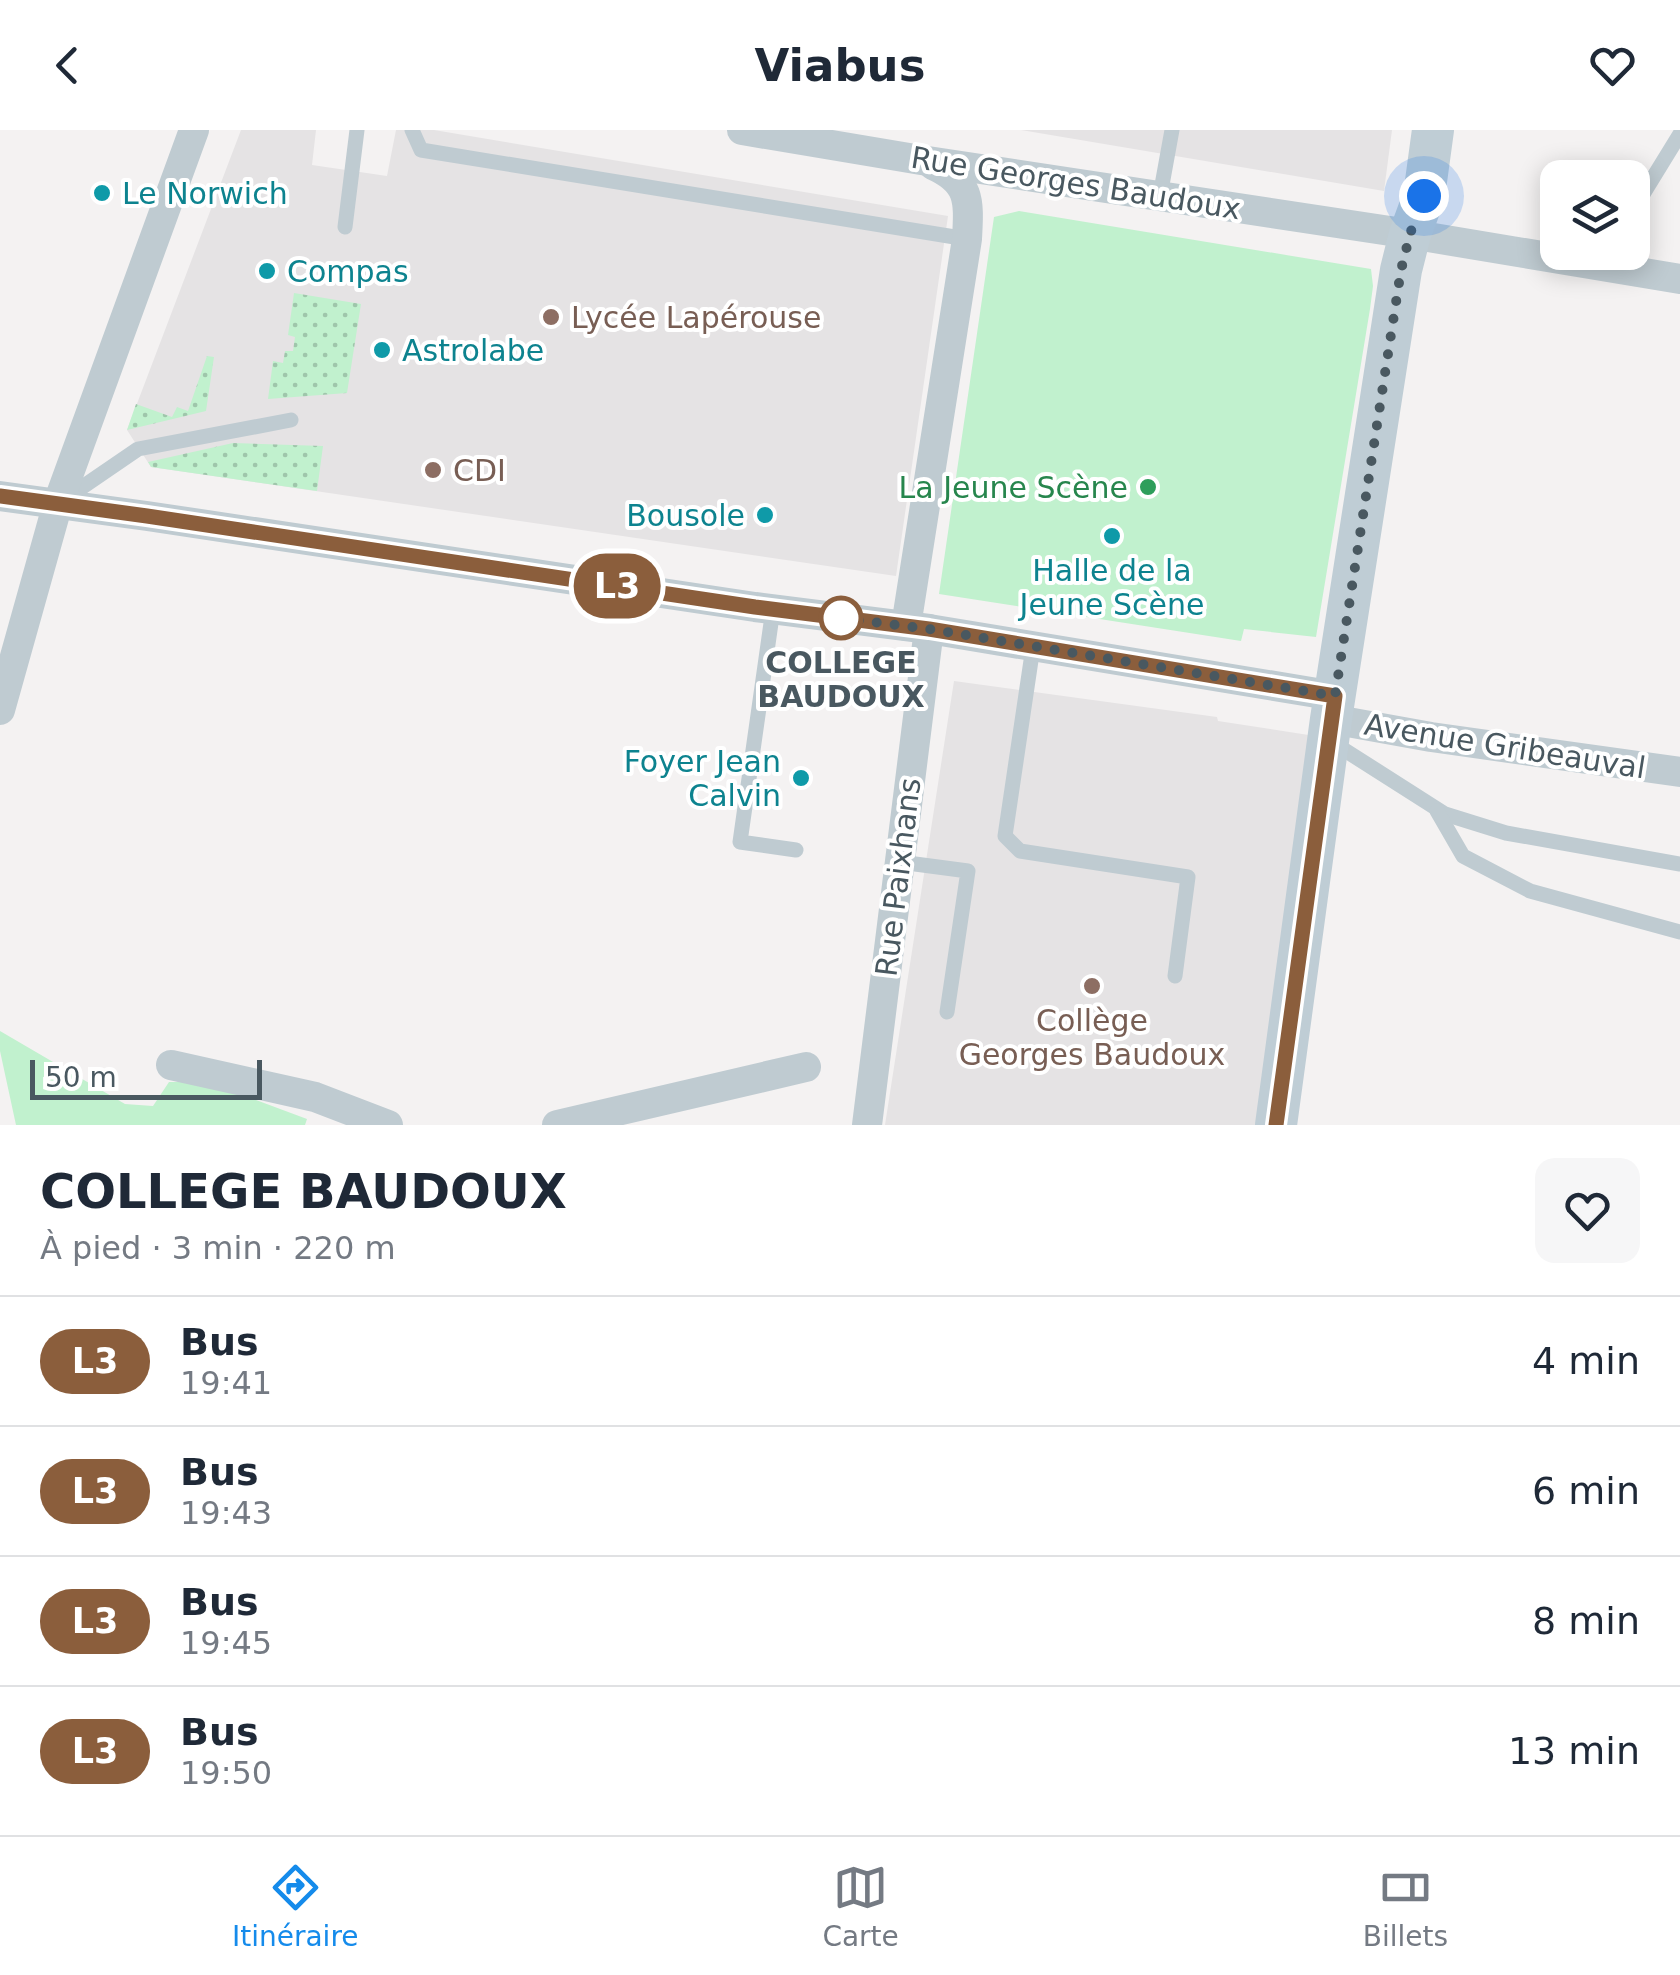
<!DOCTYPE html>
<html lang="fr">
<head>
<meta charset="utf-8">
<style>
	:root { --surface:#fff; --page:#f6f6f7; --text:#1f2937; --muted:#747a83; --line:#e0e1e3; --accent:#158beb }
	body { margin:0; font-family:"DejaVu Sans",sans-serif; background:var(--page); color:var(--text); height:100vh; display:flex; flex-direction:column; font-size:38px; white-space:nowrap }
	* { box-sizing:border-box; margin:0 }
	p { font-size:32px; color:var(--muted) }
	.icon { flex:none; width:55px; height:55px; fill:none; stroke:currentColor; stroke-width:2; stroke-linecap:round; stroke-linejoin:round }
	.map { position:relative; height:995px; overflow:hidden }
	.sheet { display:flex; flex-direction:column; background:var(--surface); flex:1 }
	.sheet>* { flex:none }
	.badge { padding:0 20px; border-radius:32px; font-size:35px; line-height:65px }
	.tools { position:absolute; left:1540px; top:30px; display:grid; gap:20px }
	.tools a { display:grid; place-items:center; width:110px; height:110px; border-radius:20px; background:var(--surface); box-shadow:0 5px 25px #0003; font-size:50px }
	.scale { position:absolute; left:30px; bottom:25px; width:232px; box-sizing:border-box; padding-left:10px; border:5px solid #495860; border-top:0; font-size:28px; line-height:35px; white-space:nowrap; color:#495860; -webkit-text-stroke:8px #fff; paint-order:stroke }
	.you { position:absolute; width:50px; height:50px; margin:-25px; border:8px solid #fff; border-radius:50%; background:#1a73e8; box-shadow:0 0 0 15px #1a73e833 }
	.map>.badge { position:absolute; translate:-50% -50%; box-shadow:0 0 0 5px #fff }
	.round { display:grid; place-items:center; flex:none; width:105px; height:105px; border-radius:20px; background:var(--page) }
	.overview { display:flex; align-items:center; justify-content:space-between; height:170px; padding:0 40px }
	h1 { font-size:48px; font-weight:800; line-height:75px }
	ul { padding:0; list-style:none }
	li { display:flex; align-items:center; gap:30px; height:130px; padding:0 40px; border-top:2px solid var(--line) }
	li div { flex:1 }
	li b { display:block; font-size:38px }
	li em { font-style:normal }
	li .badge { min-width:110px; font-weight:700; text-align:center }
	header { display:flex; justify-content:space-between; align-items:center; height:130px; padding:0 40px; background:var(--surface); font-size:45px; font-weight:800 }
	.tab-bar { display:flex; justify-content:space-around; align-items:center; height:140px; border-top:2px solid var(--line); background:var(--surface); font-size:28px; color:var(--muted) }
	.tab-bar a { display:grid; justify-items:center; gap:5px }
	.tab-bar .on { color:var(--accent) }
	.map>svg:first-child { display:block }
	.education { fill:#e5e3e4 }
	.green { fill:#c1f1ce }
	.garden { fill:url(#garden-dots) }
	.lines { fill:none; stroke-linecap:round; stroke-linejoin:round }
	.lane { stroke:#bfcbd1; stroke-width:15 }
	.street { stroke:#bfcbd1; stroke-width:30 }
	.secondary { stroke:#bfcdd5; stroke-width:42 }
	.line-casing { stroke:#fff; stroke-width:22 }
	.line { stroke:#8b5e3c; stroke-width:15 }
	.walk { stroke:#495860; stroke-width:10; stroke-dasharray:0 18 }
	.culture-dot { fill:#0f9aa8; stroke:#fff; stroke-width:4 }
	.education-dot { fill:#8d6e63; stroke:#fff; stroke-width:4 }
	.leisure-dot { fill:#2e9e5b; stroke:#fff; stroke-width:4 }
	.stop-dot { fill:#fff; stroke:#8b5e3c; stroke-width:5 }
	.labels { text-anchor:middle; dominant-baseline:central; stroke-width:8; stroke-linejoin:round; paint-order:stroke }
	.street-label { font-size:30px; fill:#495860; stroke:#fff }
	.culture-label { font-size:30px; fill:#0d838f; stroke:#fff; text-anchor:start }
	.education-label { font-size:30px; fill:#785e54; stroke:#fff; text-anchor:start }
	.leisure-label { font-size:30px; fill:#27864d; stroke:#fff; text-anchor:end }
	.stop-label { font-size:30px; font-weight:bold; fill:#495860; stroke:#fff }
</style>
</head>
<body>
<header><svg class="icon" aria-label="back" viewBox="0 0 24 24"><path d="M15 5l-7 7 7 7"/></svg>Viabus<svg class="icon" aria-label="heart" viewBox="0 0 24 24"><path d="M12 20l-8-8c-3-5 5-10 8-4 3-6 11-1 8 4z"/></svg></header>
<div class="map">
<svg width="1680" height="995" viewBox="0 0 1680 995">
	<defs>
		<pattern id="garden-dots" width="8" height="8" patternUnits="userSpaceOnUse" patternTransform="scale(2.5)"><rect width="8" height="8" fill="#c1f1ce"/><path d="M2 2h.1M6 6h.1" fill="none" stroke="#9fc6ab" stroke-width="1.8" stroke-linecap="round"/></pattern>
	</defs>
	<rect width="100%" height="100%" fill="#f4f2f2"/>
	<!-- education -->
	<g class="education">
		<polygon points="241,0 316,0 312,35 387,46 396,0 434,0 948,86 896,446 151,337 127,300"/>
		<polygon points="1021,0 1392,0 1384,61"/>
		<polygon points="954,551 1217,587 1218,591 1315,606 1256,995 885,995"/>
	</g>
	<!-- green -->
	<g class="green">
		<polygon points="1019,81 1371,139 1373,156 1370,179 1316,507 1244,499 1241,511 939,464 994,87"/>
		<polygon points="0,901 125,974 153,976 169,952 208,952 307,989 305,995 16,995 0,921"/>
	</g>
	<!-- garden -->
	<g class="garden">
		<polygon points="294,163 361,174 347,263 268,269 273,231 283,233 285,221 293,221 295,207 288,205"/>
		<polygon points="207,226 214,227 206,281 127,300 136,274 172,287 177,277 188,281"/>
		<polygon points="233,313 323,316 317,361 151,337 148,332"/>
	</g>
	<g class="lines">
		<!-- lane -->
		<g class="lane">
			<polyline points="412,0 421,20 967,109"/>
			<polyline points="1160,66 1172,0"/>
			<polyline points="1632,82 1680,4"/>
			<polyline points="345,97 357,0"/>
			<polyline points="62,371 138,319 291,290"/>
			<polyline points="773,479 740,712 796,720"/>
			<polyline points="1033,517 1005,706 1020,721 1188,747 1175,846"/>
			<polyline points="1332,612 1445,684 1506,703 1680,734"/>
			<polyline points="1437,681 1463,726 1530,761 1680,802"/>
			<polyline points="900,732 968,741 947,882"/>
		</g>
		<!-- street -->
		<g class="street">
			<polyline points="742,0 921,30 1410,104 1680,149"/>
			<polyline points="0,366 147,386 755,477 929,499 1335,566"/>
			<path d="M906,496L967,109C969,71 971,52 933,35"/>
			<polyline points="0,580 58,373 194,0"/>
			<polyline points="1331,589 1431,607 1680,642"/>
			<polyline points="171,935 315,967 388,995"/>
			<polyline points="557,995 806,937"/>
			<polyline points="867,995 929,499"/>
		</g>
		<!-- secondary -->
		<polyline class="secondary" points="1276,995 1331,589 1401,140 1410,104 1424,66 1433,0"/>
	</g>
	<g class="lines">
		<defs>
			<polyline id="line" points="0,366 147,386 755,477 929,499 1335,566 1276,995"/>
		</defs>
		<!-- line casing -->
		<use href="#line" class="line-casing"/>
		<!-- line -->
		<use href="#line" class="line"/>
		<!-- walk -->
		<polyline class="walk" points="841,488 929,499 1335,566 1401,140 1410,104 1424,66"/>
	</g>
	<!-- markers -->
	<g class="culture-dot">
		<circle cx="102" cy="63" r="10"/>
		<circle cx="267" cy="141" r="10"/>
		<circle cx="382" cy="220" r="10"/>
		<circle cx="765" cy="385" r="10"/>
		<circle cx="1112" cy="406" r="10"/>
		<circle cx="801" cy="648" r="10"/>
	</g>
	<g class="education-dot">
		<circle cx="551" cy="187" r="10"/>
		<circle cx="433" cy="340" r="10"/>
		<circle cx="1092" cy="856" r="10"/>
	</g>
	<circle class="leisure-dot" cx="1148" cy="357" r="10"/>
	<circle class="stop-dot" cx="841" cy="488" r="20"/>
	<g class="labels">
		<!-- street labels -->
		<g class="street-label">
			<text transform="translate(1076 53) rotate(9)">Rue Georges Baudoux</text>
			<text transform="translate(1505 616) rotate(9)">Avenue Gribeauval</text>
			<text transform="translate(898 747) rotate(-83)">Rue Paixhans</text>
		</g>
		<!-- culture labels -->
		<g class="culture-label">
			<text x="122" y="63">Le Norwich</text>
			<text x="287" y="141">Compas</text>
			<text x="402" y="220">Astrolabe</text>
			<text x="745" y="385" text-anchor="end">Bousole</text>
			<text x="1112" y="440" text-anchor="middle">Halle de la<tspan x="1112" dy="34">Jeune Scène</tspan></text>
			<text x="781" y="631" text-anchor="end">Foyer Jean<tspan x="781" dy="34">Calvin</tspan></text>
		</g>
		<!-- education labels -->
		<g class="education-label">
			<text x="571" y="187">Lycée Lapérouse</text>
			<text x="453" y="340">CDI</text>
			<text x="1092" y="890" text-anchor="middle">Collège<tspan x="1092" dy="34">Georges Baudoux</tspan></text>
		</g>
		<!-- leisure labels -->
		<g class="leisure-label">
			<text x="1128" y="357">La Jeune Scène</text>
		</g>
		<!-- stop labels -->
		<g class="stop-label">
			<text x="841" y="532">COLLEGE<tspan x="841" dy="34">BAUDOUX</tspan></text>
		</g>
	</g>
</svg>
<div class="tools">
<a><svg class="icon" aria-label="layers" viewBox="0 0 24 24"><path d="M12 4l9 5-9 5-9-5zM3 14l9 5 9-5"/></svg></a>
</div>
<div class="scale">50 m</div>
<div class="you" style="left:1424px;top:66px"></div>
<b class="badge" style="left:617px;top:456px;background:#8b5e3c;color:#fff">L3</b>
</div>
<section class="sheet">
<div class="overview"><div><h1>COLLEGE BAUDOUX</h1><p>À pied · 3 min · 220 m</p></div><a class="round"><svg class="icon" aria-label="heart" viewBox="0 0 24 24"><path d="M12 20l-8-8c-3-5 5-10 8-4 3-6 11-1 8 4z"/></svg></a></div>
<ul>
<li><span class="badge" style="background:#8b5e3c;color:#fff">L3</span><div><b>Bus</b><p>19:41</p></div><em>4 min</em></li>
<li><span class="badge" style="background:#8b5e3c;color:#fff">L3</span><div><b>Bus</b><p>19:43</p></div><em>6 min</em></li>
<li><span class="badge" style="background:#8b5e3c;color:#fff">L3</span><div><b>Bus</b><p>19:45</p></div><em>8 min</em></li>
<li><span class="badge" style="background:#8b5e3c;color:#fff">L3</span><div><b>Bus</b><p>19:50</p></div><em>13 min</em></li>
</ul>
</section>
<nav class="tab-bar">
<a class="on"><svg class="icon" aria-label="directions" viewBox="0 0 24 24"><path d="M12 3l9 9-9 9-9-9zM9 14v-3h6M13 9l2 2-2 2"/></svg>Itinéraire</a>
<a><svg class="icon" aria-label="map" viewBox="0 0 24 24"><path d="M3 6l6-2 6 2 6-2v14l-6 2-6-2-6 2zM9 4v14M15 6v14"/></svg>Carte</a>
<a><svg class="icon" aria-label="tickets" viewBox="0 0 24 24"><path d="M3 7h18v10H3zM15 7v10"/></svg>Billets</a>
</nav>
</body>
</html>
